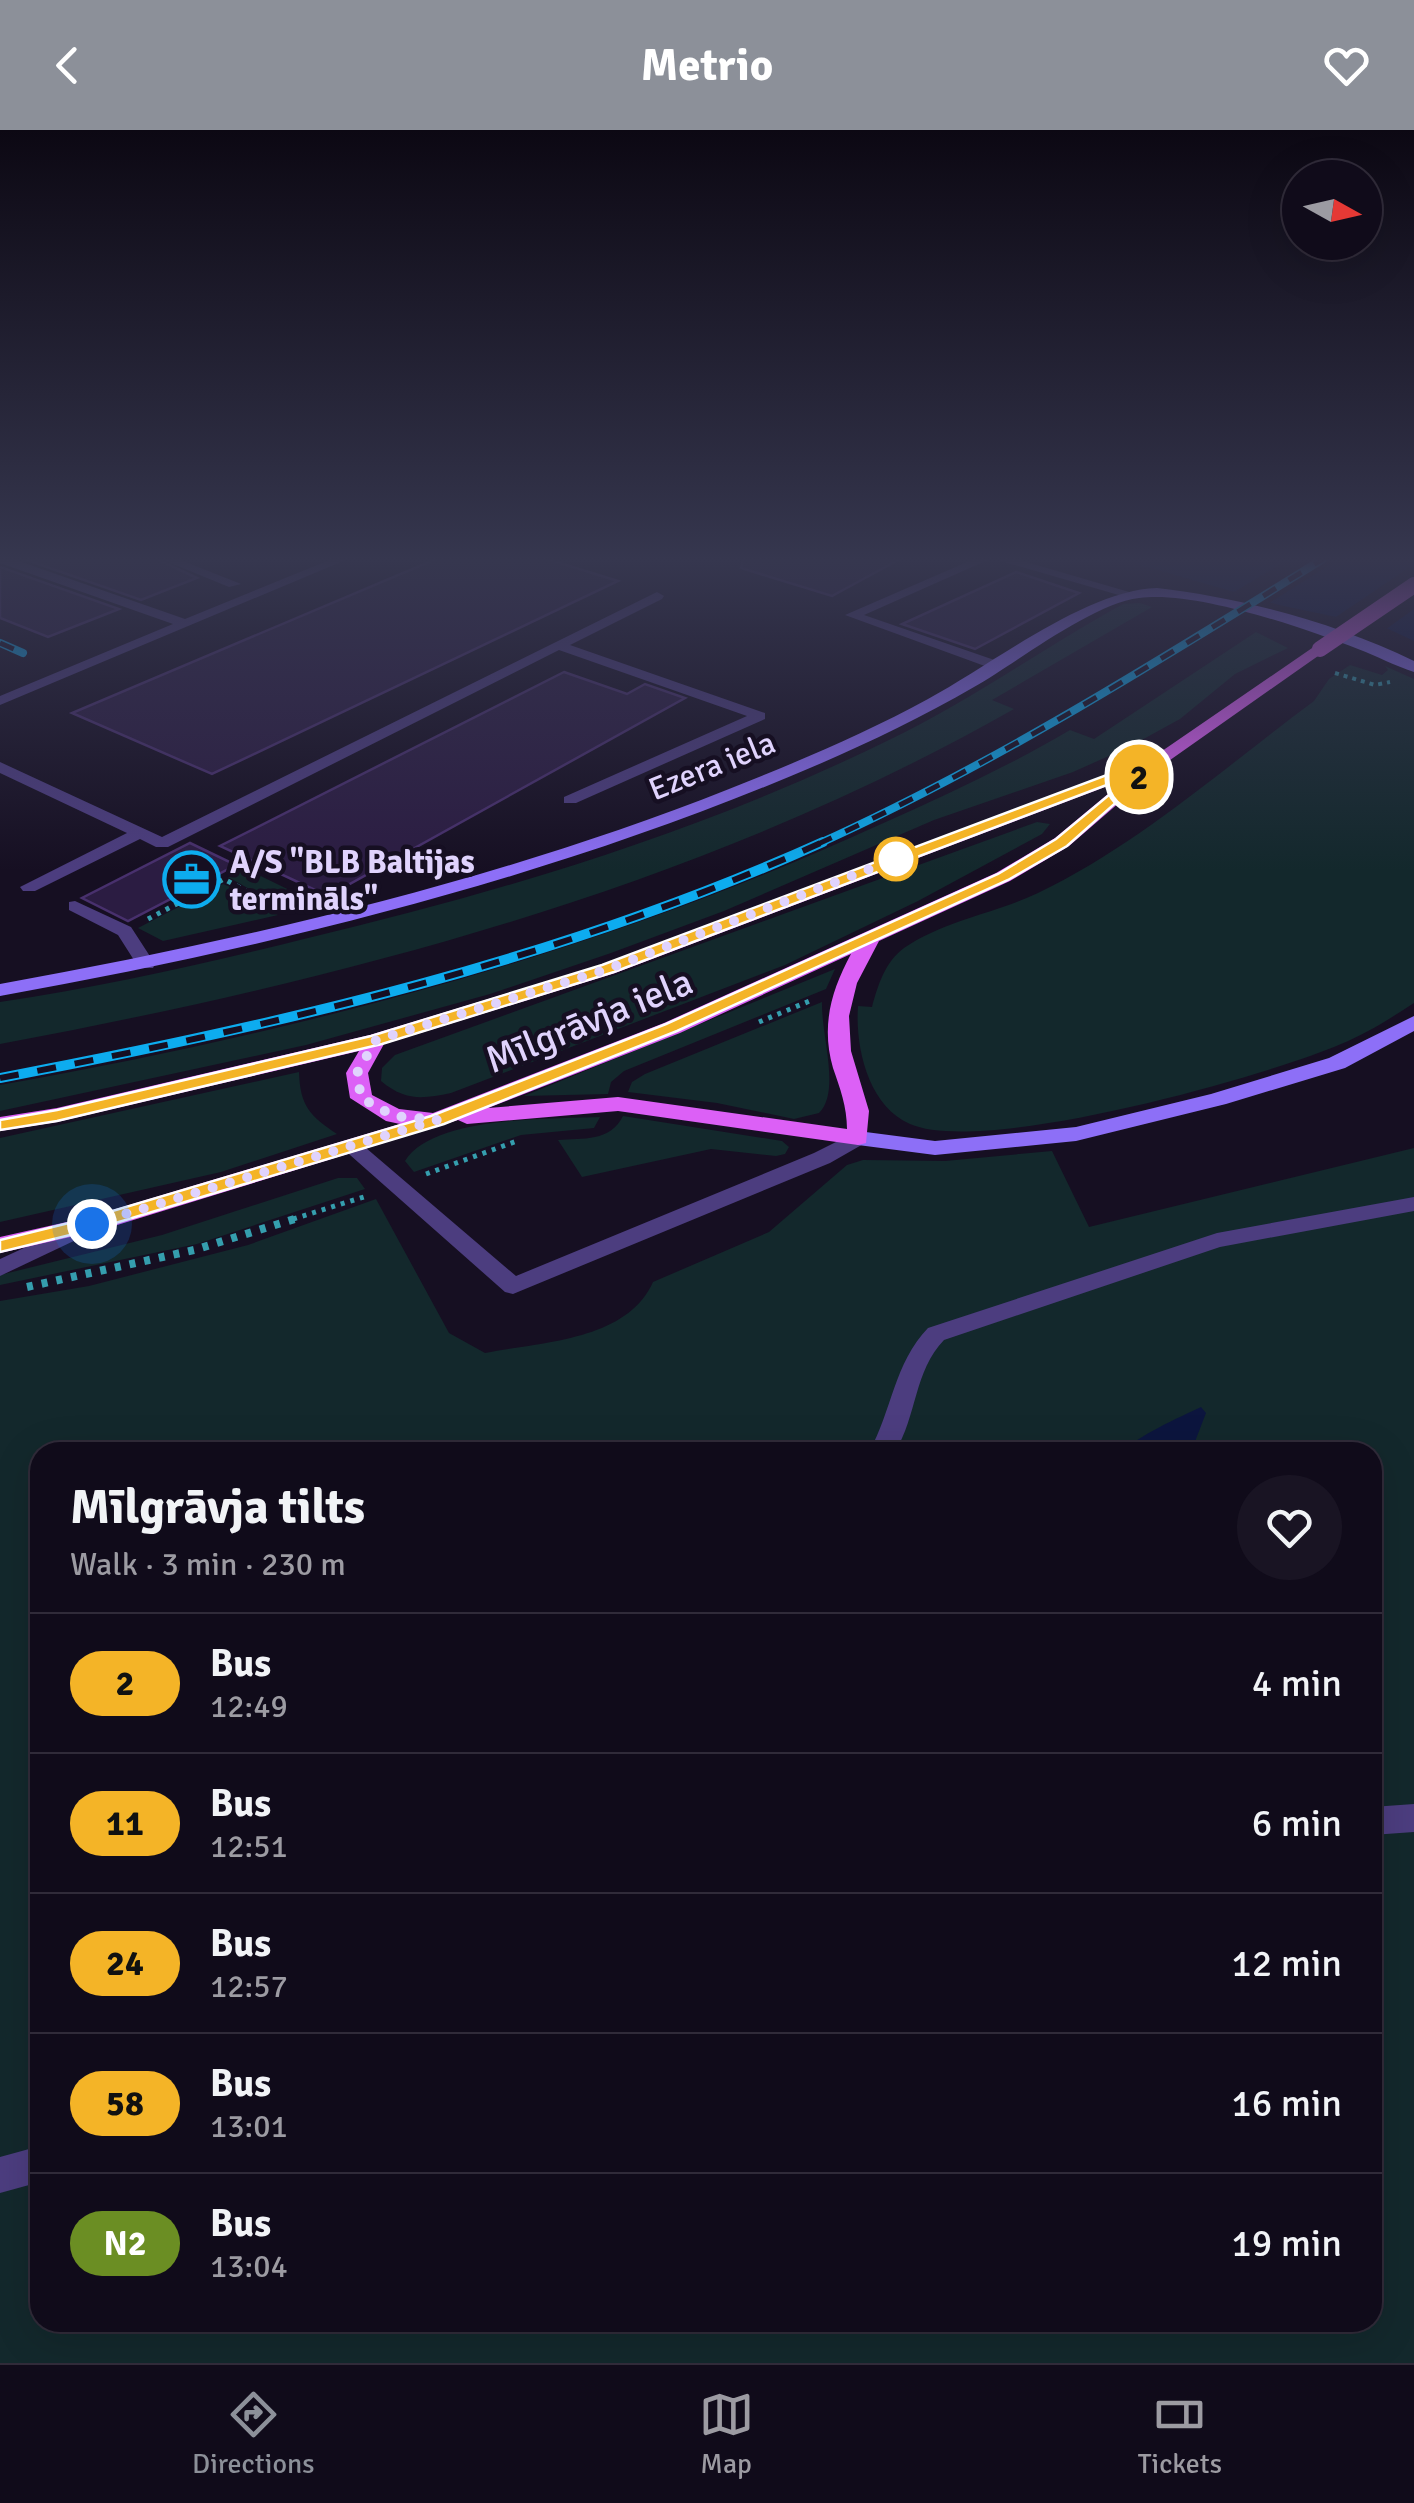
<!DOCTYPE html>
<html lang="en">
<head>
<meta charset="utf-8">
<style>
	:root { --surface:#100b1a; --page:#191423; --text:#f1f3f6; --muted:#9c9ba2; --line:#302b39; --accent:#8c9099 }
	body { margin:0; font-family:Signika,sans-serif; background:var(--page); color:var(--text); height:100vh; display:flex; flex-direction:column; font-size:38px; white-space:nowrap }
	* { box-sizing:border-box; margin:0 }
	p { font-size:32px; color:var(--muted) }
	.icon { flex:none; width:55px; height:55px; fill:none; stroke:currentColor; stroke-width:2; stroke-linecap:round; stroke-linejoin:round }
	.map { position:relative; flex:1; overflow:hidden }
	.drawer { position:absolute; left:30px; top:1312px; width:1352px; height:890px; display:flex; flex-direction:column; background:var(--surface); border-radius:30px; box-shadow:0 10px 40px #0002,0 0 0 2px var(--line) }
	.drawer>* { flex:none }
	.badge { padding:0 20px; border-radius:32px; font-size:35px; line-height:65px }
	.needle { width:65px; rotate:98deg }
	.buttons { position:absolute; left:1282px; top:30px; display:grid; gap:20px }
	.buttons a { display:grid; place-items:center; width:100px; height:100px; border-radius:50%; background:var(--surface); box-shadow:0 10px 40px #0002,0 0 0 2px var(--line); font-size:50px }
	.you { position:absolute; width:50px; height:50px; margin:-25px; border:8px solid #fff; border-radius:50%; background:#1a73e8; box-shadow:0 0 0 15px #1a73e833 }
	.map>.badge { position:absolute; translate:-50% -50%; box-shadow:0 0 0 5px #fff }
	.round { display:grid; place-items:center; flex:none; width:105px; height:105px; border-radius:52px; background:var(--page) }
	.head { display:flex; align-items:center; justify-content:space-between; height:170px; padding:0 40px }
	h1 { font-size:48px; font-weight:700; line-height:75px }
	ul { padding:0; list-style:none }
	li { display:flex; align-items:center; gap:30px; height:140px; padding:0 40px; border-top:2px solid var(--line) }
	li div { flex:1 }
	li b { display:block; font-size:38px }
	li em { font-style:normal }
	li .badge { min-width:110px; font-weight:700; text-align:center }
	header { display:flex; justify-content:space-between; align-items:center; height:130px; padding:0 40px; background:var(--accent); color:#fff; font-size:45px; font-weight:700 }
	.menu { display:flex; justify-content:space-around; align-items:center; height:140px; border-top:2px solid var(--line); background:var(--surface); font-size:28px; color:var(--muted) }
	.menu a { display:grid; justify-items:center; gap:5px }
	.menu .selected { color:var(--accent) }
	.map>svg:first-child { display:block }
	.green { fill:#13282c; fill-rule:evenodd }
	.water { fill:#0c153e }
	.pier { fill:#160f22 }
	.building { fill:#2b1c42; stroke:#48306d; stroke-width:2.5 }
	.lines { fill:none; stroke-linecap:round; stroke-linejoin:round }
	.path-far2 { stroke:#359eae; stroke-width:4; stroke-dasharray:4 5; stroke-linecap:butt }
	.path-far1 { stroke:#359eae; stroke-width:5; stroke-dasharray:4 6; stroke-linecap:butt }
	.path { stroke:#359eae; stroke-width:8; stroke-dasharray:6 9; stroke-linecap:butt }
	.lane { fill:#4c3d7f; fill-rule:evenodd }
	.street { fill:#4c3d7f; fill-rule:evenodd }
	.secondary { fill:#8d6ff7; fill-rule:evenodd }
	.primary { fill:#dc60f6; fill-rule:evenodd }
	.rail-far1-casing { stroke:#0dacef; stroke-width:8 }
	.rail-casing { stroke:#0dacef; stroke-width:10 }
	.rail-far1 { stroke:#160f22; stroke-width:5; stroke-dasharray:15; stroke-linecap:butt }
	.rail { stroke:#160f22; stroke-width:6; stroke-dasharray:19; stroke-linecap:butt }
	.primary-bridge { stroke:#dc60f6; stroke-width:16 }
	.line { fill:#f4b427; stroke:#fff; stroke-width:2.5 }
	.walk { stroke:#e0d3fd; stroke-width:10; stroke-dasharray:0 18 }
	.stop-dot { fill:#fff; stroke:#f4b427; stroke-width:5 }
	.labels { text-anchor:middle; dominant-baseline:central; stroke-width:9; stroke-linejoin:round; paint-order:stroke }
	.far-street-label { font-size:32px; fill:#e0d3fd; stroke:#160f22 }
	.far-poi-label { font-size:32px; font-weight:bold; fill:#e0d3fd; stroke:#160f22; text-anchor:start }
	.street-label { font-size:38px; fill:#e0d3fd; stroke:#160f22 }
</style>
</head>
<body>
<header><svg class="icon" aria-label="back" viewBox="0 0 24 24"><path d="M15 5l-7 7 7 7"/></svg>Metrio<svg class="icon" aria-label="heart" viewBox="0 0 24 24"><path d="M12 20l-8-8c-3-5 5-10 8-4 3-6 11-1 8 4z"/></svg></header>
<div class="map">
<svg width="1414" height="2233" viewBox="0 0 1414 2233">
	<rect width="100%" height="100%" fill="#160f22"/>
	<!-- green -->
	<g class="green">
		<path d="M1140,473L1152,477L992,570L1014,579C701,757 352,848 0,914V872C102,857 204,834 304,809C506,761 704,701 891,609C965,573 1035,524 1107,483L1123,474Z"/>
		<path d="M1256,502L1288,518L1235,544L1180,589L1129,617L1073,642L934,690L724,781L611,823L490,864L306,915L0,981V955C300,902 602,822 879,695C944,666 1009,636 1070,600L1094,609Z"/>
		<path d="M1350,535L1382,545L1388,540L1385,536L1414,549V873C1391,888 1366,904 1341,914C1265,947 983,1026 910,994C868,976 855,917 858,876L872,877C878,855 885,832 904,818C943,791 996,783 1038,763C1138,715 1225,637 1314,571L1329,549Z"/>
		<path d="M1037,692L1050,694L1042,704L918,771L785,835L451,963C422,969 405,971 381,951L382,938L395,925Z"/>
		<polygon points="244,738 316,773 290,782 228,747"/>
		<polygon points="223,754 250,765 278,785 163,811 138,798"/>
		<polygon points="835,839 826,859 624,941 611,952 608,964 524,966"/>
		<path d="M822,872C821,906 841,961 819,983L794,989L717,973L628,962L632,952L645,944Z"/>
		<path d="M299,942C300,976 310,986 337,1004L221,1042L0,1092V1008Z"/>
		<path d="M623,986L782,1011L789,1017L785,1024L776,1026L711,1019L582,1047L558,1010C583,1008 610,1012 623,986Z"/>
		<path d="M600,987L594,998L521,1005L414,1042L405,1031C433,986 550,989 600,987Z"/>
		<path d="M1414,1018V2233H0V1171L89,1156L248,1115L376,1069L449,1203L485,1223C540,1212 627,1211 653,1152L769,1102L847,1035L863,1030L945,1031L1052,1021L1089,1097ZM40,1322H1372V2192H40Z"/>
		<polygon points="338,1048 357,1048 365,1059 197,1114 0,1155 0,1145 162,1105"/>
	</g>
	<!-- water -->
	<g class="water">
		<polygon points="1120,429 1414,429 1414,511 1384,497 1279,475"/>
		<path d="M1201,1277L1206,1283L1191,1322H1123C1135,1307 1180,1287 1201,1277Z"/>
	</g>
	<!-- pier -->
	<g class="pier">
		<polygon points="1289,429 1339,429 1266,475 1229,465"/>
		<polygon points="1414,434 1414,479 1382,502 1333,489"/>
	</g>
	<!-- building -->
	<g class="building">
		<polygon points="24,429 157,429 197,448 141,470"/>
		<polygon points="436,429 547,429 618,451 212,644 72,583"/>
		<polygon points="743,429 900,429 832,466 741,438"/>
		<polygon points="0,437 119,479 48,507 0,488"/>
		<polygon points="1016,442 1079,463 975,519 902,494"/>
		<polygon points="564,542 627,564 645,554 685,568 328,766 220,716"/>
		<polygon points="190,713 236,735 128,791 82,768"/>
	</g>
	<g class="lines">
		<!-- path-far2 -->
		<polyline class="path-far2" points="1335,543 1375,555 1390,552"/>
		<!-- path-far1 -->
		<g class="path-far1">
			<polyline points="148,789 224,749 277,778"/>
			<polyline points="759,892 812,870"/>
			<polyline points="426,1044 517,1011"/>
			<polyline points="293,1089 367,1066"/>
		</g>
		<!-- path -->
		<polyline class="path" points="27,1157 194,1120 301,1087"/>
		<!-- lane -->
		<g class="lane">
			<polygon points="0,429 13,429 185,489 332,429 348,429 0,575 0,566 173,494 0,433"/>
			<polygon points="161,429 178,429 241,454 229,457"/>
			<polygon points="974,429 990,429 864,485 1003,533 1003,539 993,539 845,485"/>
			<polygon points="657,462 664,466 662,469 570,515 765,583 765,589 576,673 564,673 564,667 747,586 559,520 168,717 156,717 140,709 35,761 23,761 20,757 127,703 0,643 0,632 162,707"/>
			<polygon points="75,771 131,797 155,834 153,838 139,838 118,805 69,780 69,772"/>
			<polygon points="858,1001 865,1003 868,1008 865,1013 830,1033 513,1164 505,1162 341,1017 352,1010 359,1012 516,1146 814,1023"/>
			<path d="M1414,1067V1081L1220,1117L944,1210C914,1241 917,1286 895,1322H869C892,1281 894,1233 928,1198L1217,1103Z"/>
			<polygon points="91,1087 102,1094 99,1099 0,1146 0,1129"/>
			<polygon points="1414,1674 1414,1702 1372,1705 1372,1677"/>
			<polygon points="40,2016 40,2052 0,2063 0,2027"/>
		</g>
		<!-- street -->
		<polygon class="street" points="994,429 1016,429 1136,464 1129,468"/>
		<!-- secondary -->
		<g class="secondary">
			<path d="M1157,458C1243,468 1336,493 1414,531V542C1395,536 1377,526 1358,519C1304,498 1195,460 1139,468C1091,474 1018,532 974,557C915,591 854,620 791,646C537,752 270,817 0,866V854C248,809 494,752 729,659C797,632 864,604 928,569C993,534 1086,460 1157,458Z"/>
			<polygon points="1414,886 1414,901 1345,938 1226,974 1076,1011 935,1025 858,1015 846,1008 858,1001 935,1011 1076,997 1211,964 1329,928"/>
		</g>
		<!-- primary -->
		<path class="primary" d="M1315,516L1328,519L1163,635L1069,716L1010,751L879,811L857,853L849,886L851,921L869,981L866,1013L858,1015L618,981L467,994L458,990L101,1100L0,1123V1107L89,1087L400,994L386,991L350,968L346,943L359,921L57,992L0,1001V987L57,978L370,905L601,835L1146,632ZM1126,649L1055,708L996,743L664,893L433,983L399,979L372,965L368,943L384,914L615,843ZM851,824C831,861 821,896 833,938C840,958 847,977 847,999L618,967L488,978L680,903Z"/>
		<defs>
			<g id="rail-far1">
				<polyline points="0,513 23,523"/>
				<path d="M818,714C995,634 1158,531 1323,429"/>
			</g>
			<path id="rail" d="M0,948C281,895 562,830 823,712"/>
		</defs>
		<!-- rail-far1 casing -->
		<use href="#rail-far1" class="rail-far1-casing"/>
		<!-- rail casing -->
		<use href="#rail" class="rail-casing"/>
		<!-- rail-far1 -->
		<use href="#rail-far1" class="rail-far1"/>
		<!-- rail -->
		<use href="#rail" class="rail"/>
		<!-- primary-bridge -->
		<polyline class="primary-bridge" points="1320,519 1414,455"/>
	</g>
	<!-- sky -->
	<linearGradient id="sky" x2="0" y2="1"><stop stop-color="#0c0813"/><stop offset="0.58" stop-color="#36374f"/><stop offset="1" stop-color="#36374f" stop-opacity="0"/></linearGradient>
	<rect width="1414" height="741" fill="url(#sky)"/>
	<!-- line -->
	<polygon class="line" points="1152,628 1164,630 1067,716 1008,750 677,901 444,994 99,1098 0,1122 0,1110 89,1088 431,986 666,894 998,744 1056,709 1133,645 614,842 382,914 57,991 0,1000 0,990 57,980 371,906 602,835"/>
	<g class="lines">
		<!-- walk -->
		<polyline class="walk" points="92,1094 437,990 394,986 361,968 357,943 376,910 608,839 896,729"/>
	</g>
	<!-- icons -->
	<defs>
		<symbol id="office-ring" viewBox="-11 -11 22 22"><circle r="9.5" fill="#160f22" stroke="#0dacef" stroke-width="1.5"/><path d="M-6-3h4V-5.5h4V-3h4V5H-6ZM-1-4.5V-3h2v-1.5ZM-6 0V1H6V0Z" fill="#0dacef"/></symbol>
	</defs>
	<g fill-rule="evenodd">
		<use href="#office-ring" x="160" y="718" width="63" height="63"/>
	</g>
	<!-- markers -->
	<circle class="stop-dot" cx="896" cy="729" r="20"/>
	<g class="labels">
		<!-- far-street labels -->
		<g class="far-street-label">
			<text transform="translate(712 636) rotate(-22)">Ezera iela</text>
		</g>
		<!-- far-poi labels -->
		<g class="far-poi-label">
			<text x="230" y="732">A/S "BLB Baltijas<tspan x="230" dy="37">termināls"</tspan></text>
		</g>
		<!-- street labels -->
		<g class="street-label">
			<text transform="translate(589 891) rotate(-22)">Mīlgrāvja iela</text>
		</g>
	</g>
</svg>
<div class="buttons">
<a><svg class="needle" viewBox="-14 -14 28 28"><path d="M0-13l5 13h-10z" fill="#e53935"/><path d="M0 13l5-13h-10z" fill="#9c9ba2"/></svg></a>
</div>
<div class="you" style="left:92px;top:1094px"></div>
<b class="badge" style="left:1139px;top:647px;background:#f4b427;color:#111">2</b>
<section class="drawer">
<div class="head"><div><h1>Mīlgrāvja tilts</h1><p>Walk · 3 min · 230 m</p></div><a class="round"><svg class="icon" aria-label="heart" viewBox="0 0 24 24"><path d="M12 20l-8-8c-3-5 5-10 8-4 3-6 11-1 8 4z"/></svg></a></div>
<ul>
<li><span class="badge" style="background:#f4b427;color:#111">2</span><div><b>Bus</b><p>12:49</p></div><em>4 min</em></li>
<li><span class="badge" style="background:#f4b427;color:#111">11</span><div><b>Bus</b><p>12:51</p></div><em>6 min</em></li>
<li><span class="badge" style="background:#f4b427;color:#111">24</span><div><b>Bus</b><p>12:57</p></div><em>12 min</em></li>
<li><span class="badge" style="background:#f4b427;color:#111">58</span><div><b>Bus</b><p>13:01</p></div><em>16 min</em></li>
<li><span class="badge" style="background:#6b8e23;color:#fff">N2</span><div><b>Bus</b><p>13:04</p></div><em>19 min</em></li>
</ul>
</section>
</div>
<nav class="menu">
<a class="selected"><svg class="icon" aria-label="directions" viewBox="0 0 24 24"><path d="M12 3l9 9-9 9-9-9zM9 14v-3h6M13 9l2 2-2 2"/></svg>Directions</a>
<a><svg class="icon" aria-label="map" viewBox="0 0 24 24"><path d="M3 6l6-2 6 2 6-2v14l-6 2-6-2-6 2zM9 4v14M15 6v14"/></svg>Map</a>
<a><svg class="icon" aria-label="tickets" viewBox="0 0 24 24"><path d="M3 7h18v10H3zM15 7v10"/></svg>Tickets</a>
</nav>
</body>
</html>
